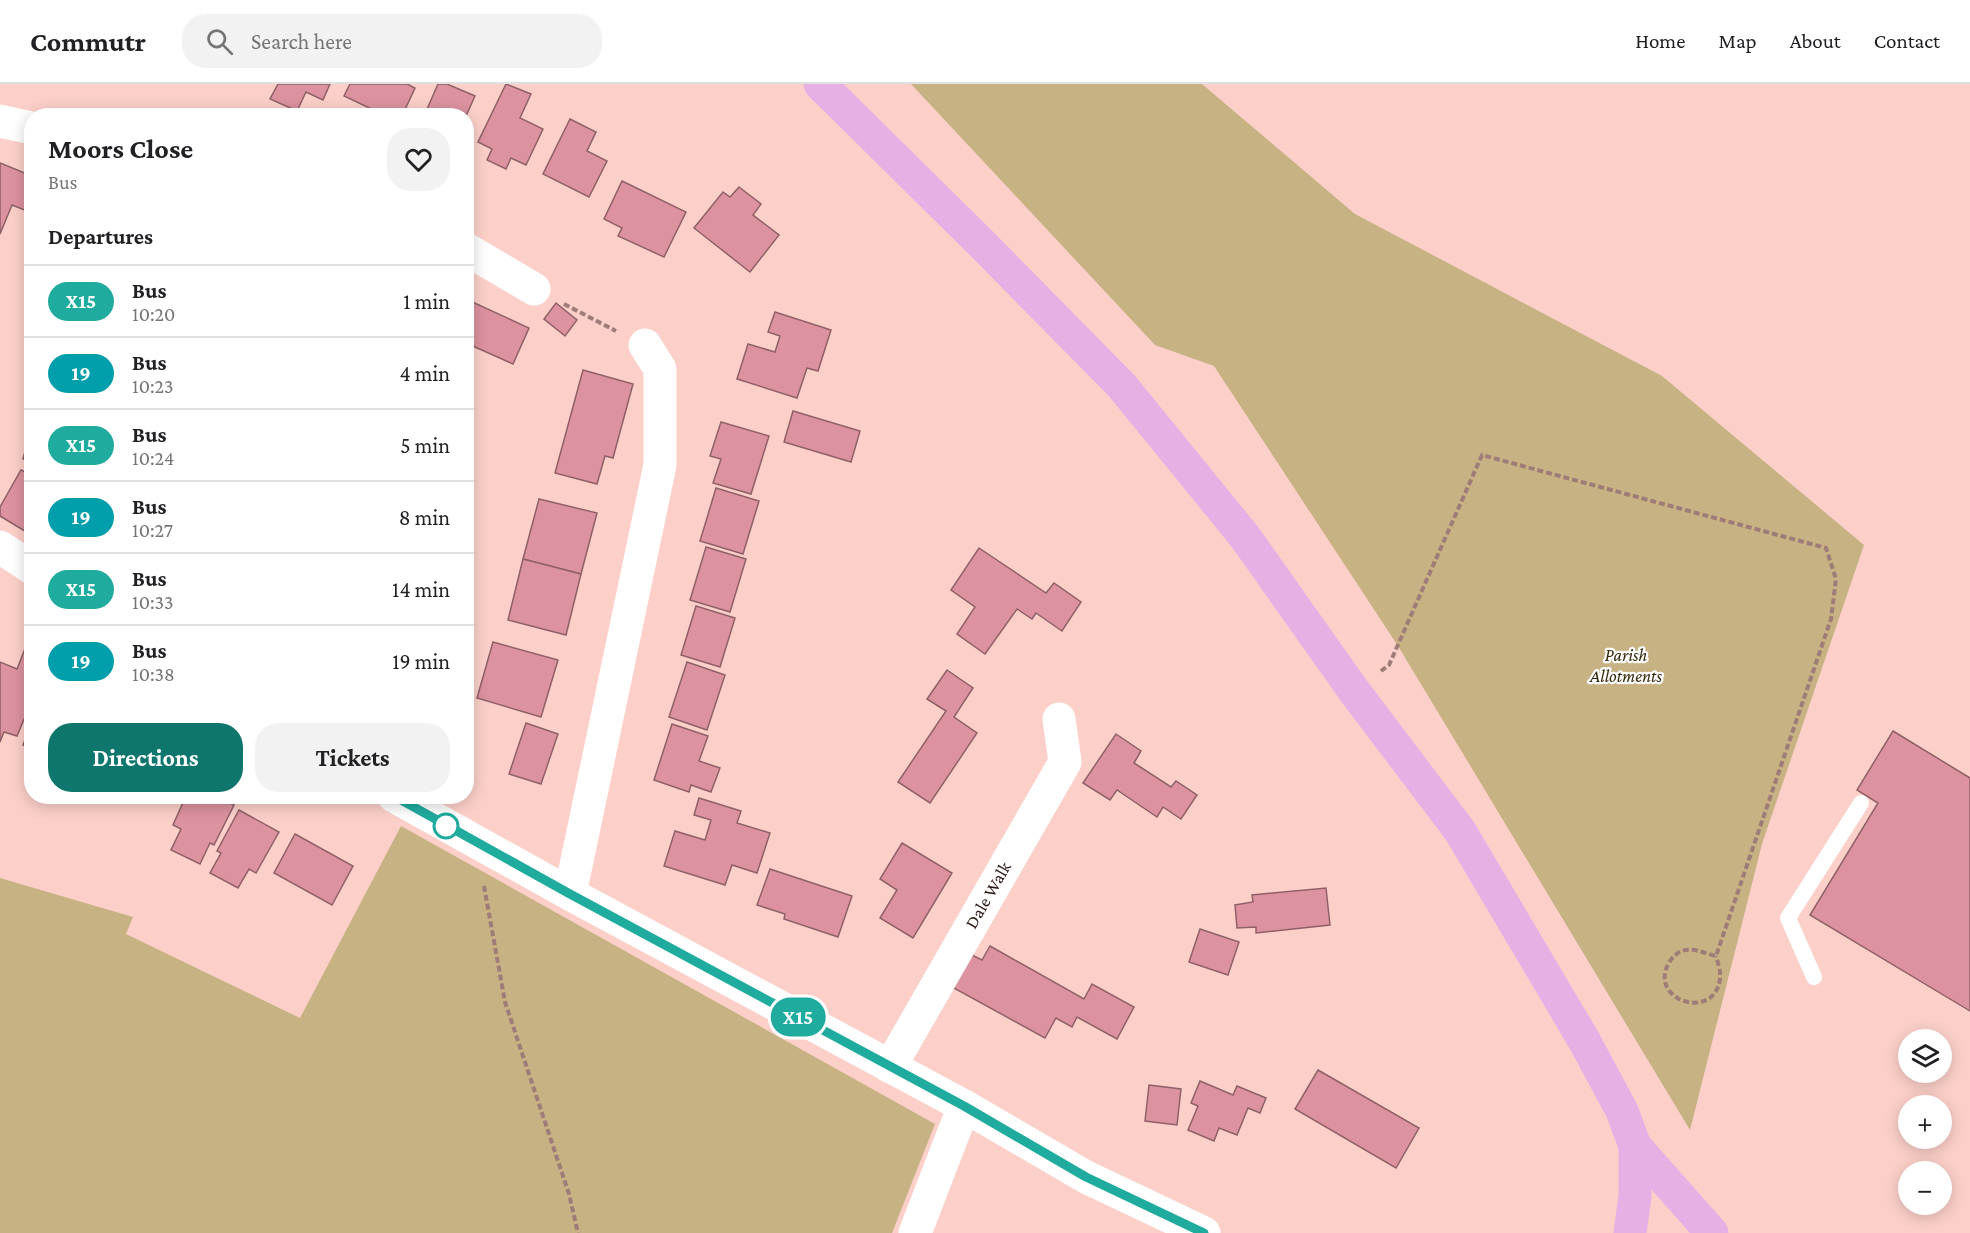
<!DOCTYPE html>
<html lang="en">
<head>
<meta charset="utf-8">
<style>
	:root { --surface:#fff; --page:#f2f2f2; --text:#202124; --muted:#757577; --line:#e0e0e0; --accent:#0f766e }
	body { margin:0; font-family:"Crimson Pro",serif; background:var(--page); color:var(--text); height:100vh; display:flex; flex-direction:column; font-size:22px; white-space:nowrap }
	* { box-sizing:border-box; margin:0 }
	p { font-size:20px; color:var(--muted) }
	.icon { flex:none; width:33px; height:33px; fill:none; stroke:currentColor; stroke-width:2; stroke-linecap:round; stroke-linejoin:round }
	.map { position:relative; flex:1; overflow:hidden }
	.sheet { position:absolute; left:24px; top:24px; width:450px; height:696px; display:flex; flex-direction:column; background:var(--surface); border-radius:24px; box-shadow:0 3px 15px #0003 }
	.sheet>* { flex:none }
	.badge { padding:0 12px; border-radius:20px; font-size:21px; line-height:39px }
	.tools { position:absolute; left:1898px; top:945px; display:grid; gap:12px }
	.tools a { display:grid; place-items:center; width:54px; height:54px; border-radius:50%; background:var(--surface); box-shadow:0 3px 15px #0003; font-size:30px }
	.map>.badge { position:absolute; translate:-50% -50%; box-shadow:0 0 0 3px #fff }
	h2 { padding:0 24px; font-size:22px; line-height:54px }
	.round { display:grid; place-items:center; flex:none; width:63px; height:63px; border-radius:24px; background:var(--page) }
	.overview { display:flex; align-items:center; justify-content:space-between; height:102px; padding:0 24px }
	h1 { font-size:28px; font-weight:700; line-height:45px }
	.primary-button { display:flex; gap:12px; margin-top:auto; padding:12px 24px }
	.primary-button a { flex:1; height:69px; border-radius:24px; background:var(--accent); color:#fff; font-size:24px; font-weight:700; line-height:69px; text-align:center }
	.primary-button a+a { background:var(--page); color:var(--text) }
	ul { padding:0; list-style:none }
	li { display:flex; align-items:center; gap:18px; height:72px; padding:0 24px; border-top:2px solid var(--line) }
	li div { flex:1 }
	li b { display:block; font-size:22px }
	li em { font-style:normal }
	li .badge { min-width:66px; font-weight:700; text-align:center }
	header { display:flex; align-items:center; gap:36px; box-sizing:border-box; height:84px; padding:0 30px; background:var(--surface); border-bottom:2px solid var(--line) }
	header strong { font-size:28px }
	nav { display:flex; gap:33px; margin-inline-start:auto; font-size:21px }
	.search { width:420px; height:54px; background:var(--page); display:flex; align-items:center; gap:15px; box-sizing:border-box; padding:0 21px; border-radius:24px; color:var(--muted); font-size:22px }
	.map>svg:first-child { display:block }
	.green { fill:#c6b282 }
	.building { fill:#dc939f; stroke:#906068; stroke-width:1.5 }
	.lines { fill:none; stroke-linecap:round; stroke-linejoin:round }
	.path { stroke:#9e7d78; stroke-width:4; stroke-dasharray:6 3; stroke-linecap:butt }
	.service { stroke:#fff; stroke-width:16 }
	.minor { stroke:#fff; stroke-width:33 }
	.primary { stroke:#e7b0e5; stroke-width:33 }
	.line-casing { stroke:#fff; stroke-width:14 }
	.line { stroke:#1fac9e; stroke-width:9 }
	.stop-dot { fill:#fff; stroke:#1fac9e; stroke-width:3 }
	.labels { text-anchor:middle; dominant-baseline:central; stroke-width:4.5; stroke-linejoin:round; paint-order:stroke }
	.park-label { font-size:18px; font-style:italic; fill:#332809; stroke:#fdfdfd }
	.street-label { font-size:18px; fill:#2c1916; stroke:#fdfdfd }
</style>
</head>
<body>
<header>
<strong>Commutr</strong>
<div class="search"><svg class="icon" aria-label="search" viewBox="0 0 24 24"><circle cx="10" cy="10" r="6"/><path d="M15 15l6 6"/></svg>Search here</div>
<nav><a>Home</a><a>Map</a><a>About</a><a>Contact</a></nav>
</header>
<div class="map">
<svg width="1970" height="1149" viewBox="0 0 1970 1149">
	<rect width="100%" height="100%" fill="#fcd0c9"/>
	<!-- green -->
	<g class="green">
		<polygon points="911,0 1202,0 1355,130 1662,292 1864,461 1762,760 1690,1046 1398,562 1214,282 1155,261"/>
		<polygon points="401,742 935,1040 892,1149 0,1149 0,794 133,833 126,850 300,934"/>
	</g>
	<!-- building -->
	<g class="building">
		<polygon points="278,0 330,0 323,16 306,8 297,27 270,15"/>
		<polygon points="350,0 407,0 415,4 402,32 386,32 344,12"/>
		<polygon points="438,0 447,0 475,12 466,32 424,32"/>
		<polygon points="506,0 531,10 520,34 543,45 526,81 511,74 506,85 487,76 492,65 478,58"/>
		<polygon points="570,35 596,48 587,67 607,77 589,113 543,90"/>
		<polygon points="0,79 32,92 32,129 12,121 0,150"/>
		<polygon points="622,97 686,128 664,173 618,152 622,144 604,135"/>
		<polygon points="739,103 761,120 753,131 779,151 750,188 694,144 723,108 730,113"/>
		<polygon points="468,216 529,244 513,280 466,259 466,220"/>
		<polygon points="556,219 577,236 565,252 544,235"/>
		<polygon points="775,228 831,246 818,287 807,284 797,314 737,295 748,260 775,268 780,252 768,248"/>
		<polygon points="583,286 633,300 613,374 605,372 597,400 555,389"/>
		<polygon points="793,327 860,347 851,378 784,358"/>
		<polygon points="721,338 769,352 751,410 713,399 721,375 710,372"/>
		<polygon points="32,341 32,377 23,375"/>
		<polygon points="21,386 32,391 32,443 28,449 0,432 0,423"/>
		<polygon points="716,404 759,417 743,470 700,457"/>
		<polygon points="539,415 597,429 581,490 523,475"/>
		<polygon points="706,463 746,475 730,528 690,516"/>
		<polygon points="979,464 1046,509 1054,499 1081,518 1062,547 1036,529 1032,535 1017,525 985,570 957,550 975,523 951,506"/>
		<polygon points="523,475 581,490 566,551 508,536"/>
		<polygon points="696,522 735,534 720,583 681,571"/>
		<polygon points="30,552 32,616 17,652 4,648 0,658 0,578 17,585"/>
		<polygon points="493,558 558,576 541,633 477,614"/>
		<polygon points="687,578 725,591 707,646 669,633"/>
		<polygon points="947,586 973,604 954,633 977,649 930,719 898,698 946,627 927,615"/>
		<polygon points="32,638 32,664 23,661"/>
		<polygon points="526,639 558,650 541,700 509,690"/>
		<polygon points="672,640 708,652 699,677 720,684 711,708 691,701 689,708 654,696"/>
		<polygon points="1893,647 1970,694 1970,927 1810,831 1878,719 1857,706"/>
		<polygon points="1116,650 1141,667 1134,679 1171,703 1176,697 1197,711 1181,735 1163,723 1157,733 1117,706 1110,716 1083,699"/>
		<polygon points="186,712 216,712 234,721 214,761 210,759 200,780 171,766 181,745 173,741"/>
		<polygon points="699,714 741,727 737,739 770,749 757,789 732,781 725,801 664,782 675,747 705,756 711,736 694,731"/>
		<polygon points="239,726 279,748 256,789 249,785 238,804 210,789 221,769 217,767"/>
		<polygon points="295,750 353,782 332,821 274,789"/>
		<polygon points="902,759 952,789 913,854 880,834 897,806 880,795"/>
		<polygon points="770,785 852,812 838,853 784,835 785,830 757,821"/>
		<polygon points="1326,804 1330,841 1256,849 1256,843 1237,844 1235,821 1253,818 1252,811"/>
		<polygon points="1200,845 1239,858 1228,891 1189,878"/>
		<polygon points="990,862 1084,915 1092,900 1134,923 1117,955 1077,933 1072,943 1056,934 1045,954 952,903 970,870 982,876"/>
		<polygon points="1318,986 1419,1044 1396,1084 1295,1025"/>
		<polygon points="1200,997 1233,1011 1237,1002 1266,1014 1260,1029 1248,1024 1237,1051 1219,1044 1214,1057 1188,1046 1198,1022 1191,1019"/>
		<polygon points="1149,1001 1181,1005 1177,1041 1145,1037"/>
	</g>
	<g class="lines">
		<!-- path -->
		<g class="path">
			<polyline points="564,220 616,247"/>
			<path d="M1381,587L1389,581L1482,371L1826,464L1836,495L1831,535L1716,872C1700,868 1683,858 1670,877C1645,915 1714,939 1720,895C1721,888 1718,879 1716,872"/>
			<polyline points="484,802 505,918 569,1110 578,1149"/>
		</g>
		<!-- service -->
		<polyline class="service" points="1814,893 1788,834 1861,719"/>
		<!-- minor -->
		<g class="minor">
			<polyline points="0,37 32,44"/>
			<polyline points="466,165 534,205"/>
			<polyline points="0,463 32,484"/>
			<polyline points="394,712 570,810 964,1022 1086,1093 1204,1149"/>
			<polyline points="570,810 660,381 660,285 645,261"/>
			<polyline points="890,983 1065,678 1059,635"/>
			<polyline points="915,1149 964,1022"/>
		</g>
		<!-- primary -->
		<g class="primary">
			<polyline points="820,0 984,162 1122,302 1245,453 1354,607 1460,747 1585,958 1622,1027 1635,1062 1635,1112 1630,1149"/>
			<polyline points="1635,1062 1712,1149"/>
		</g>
	</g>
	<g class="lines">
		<defs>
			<polyline id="line" points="394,712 570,810 964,1022 1086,1093 1204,1149"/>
		</defs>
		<!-- line casing -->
		<use href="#line" class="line-casing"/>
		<!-- line -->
		<use href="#line" class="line"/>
	</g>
	<!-- markers -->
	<circle class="stop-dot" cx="446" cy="742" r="12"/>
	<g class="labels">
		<!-- park labels -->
		<g class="park-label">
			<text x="1626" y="571">Parish<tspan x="1626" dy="21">Allotments</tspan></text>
		</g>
		<!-- street labels -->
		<g class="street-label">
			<text transform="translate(988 811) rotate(-60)">Dale Walk</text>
		</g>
	</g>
</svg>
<div class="tools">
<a><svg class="icon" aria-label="layers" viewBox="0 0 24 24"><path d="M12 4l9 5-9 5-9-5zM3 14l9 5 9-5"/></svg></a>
<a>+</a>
<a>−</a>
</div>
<b class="badge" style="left:798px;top:933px;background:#1fac9e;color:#fff">X15</b>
<section class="sheet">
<div class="overview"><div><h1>Moors Close</h1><p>Bus</p></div><a class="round"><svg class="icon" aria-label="heart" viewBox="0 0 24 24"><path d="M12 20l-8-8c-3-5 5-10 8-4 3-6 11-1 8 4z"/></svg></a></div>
<h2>Departures</h2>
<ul>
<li><span class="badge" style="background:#1fac9e;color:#fff">X15</span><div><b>Bus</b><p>10:20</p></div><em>1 min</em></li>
<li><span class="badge" style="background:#009fab;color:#fff">19</span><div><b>Bus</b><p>10:23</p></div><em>4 min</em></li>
<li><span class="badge" style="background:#1fac9e;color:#fff">X15</span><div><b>Bus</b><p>10:24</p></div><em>5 min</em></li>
<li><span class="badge" style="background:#009fab;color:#fff">19</span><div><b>Bus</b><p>10:27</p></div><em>8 min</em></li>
<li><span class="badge" style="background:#1fac9e;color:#fff">X15</span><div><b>Bus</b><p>10:33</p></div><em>14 min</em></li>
<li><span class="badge" style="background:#009fab;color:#fff">19</span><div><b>Bus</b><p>10:38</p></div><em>19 min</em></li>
</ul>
<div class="primary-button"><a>Directions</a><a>Tickets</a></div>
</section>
</div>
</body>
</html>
